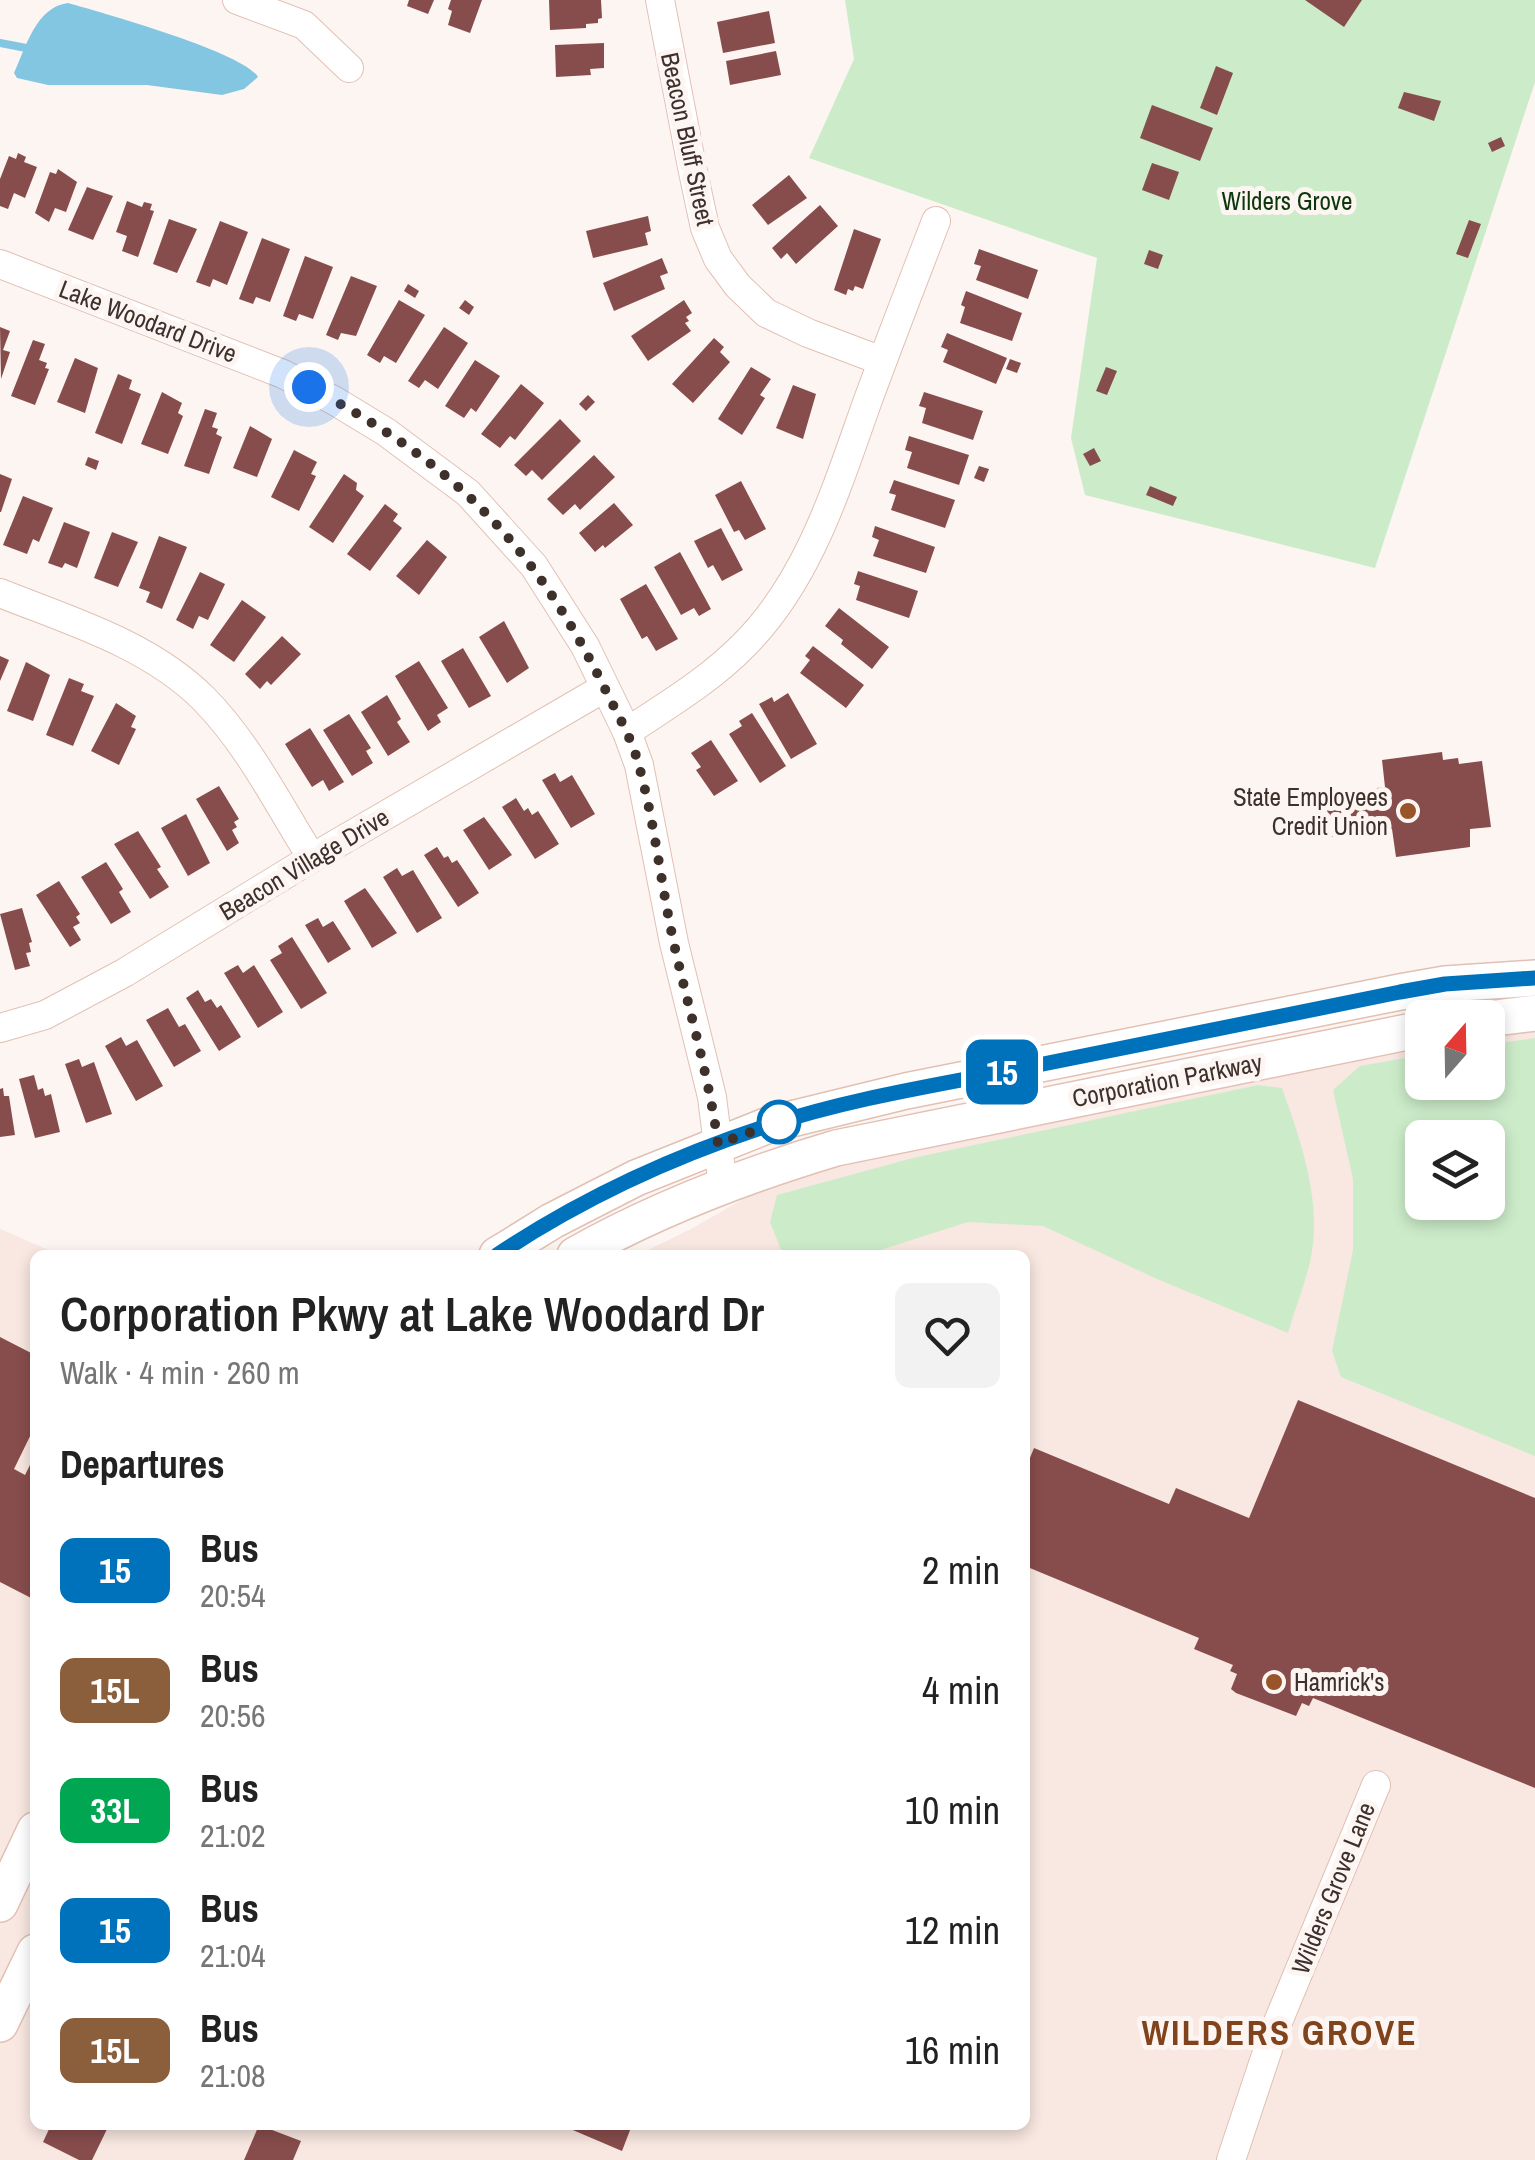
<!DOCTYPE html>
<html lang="en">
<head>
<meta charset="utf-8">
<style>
	:root { --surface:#fff; --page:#f2f2f2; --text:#222; --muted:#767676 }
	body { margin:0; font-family:"Archivo Narrow",sans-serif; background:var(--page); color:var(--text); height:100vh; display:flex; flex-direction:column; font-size:38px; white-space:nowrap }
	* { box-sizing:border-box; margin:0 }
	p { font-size:32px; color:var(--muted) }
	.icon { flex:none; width:55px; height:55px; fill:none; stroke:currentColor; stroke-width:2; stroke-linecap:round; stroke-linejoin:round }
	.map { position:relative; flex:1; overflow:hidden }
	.sheet { position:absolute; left:30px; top:1250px; width:1000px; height:880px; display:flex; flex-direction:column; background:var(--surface); border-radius:15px; box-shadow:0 5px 15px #0003 }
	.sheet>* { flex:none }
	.badge { padding:0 20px; border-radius:15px; font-size:35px; line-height:65px }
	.needle { width:65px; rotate:20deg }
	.buttons { position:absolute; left:1405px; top:1000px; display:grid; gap:20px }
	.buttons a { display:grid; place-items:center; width:100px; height:100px; border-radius:15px; background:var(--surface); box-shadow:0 5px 15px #0003; font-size:50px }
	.you { position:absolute; width:50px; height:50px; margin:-25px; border:8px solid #fff; border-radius:50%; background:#1a73e8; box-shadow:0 0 0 15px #1a73e833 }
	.map>.badge { position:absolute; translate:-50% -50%; box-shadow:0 0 0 5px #fff }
	h2 { padding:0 30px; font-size:38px; line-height:90px }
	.round { display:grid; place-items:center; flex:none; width:105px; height:105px; border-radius:15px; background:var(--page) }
	.head { display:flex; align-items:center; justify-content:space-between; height:170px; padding:0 30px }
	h1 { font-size:48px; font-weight:600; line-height:75px }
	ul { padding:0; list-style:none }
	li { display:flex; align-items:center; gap:30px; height:120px; padding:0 30px }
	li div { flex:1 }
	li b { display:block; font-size:38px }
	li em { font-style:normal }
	li .badge { min-width:110px; font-weight:700; text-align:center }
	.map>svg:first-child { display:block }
	.built { fill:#f9e7e1; fill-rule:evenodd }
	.green { fill:#ccecc9; fill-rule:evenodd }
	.water { fill:#83c6e1 }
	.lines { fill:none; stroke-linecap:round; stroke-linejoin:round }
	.stream { stroke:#83c6e1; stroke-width:8 }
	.building { fill:#874d4c }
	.minor-casing { stroke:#e2c0b3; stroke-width:30 }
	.major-casing { stroke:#e2c0b3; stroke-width:38 }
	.minor { stroke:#fff; stroke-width:28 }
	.major { stroke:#fff; stroke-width:35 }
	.line-casing { stroke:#fff; stroke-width:22 }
	.line { stroke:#0072bc; stroke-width:15 }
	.walk { stroke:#3e302b; stroke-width:10; stroke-dasharray:0 18 }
	.poi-dot { fill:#995429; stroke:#fcf5f2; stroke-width:4 }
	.stop-dot { fill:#fff; stroke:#0072bc; stroke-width:5 }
	.labels { text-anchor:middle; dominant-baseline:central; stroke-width:10; stroke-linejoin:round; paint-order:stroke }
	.street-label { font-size:25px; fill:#3e302b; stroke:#fcf5f2 }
	.park-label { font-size:25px; fill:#0b370a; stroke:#fcf5f2 }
	.poi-label { font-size:25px; fill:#3e302b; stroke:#fcf5f2; text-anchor:end }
	.district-label { font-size:35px; font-weight:bold; letter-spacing:2.5px; fill:#81431b; stroke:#fcf5f2 }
</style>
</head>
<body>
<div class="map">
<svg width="1535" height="2160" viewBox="0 0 1535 2160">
	<rect width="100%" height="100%" fill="#fcf5f2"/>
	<!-- built -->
	<path class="built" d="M1535,1028V2160H0V1229L60,1255H35V2125H1025V1255H638L693,1228L771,1183L916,1144L1422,1044V1082H1488V1033ZM1422,1138H1488V1202H1422Z"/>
	<!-- green -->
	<g class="green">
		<polygon points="845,0 1535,0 1535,82 1375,568 1085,495 1071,438 1097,258 809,158 854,59"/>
		<path d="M1535,1038V1456L1341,1377L1332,1351L1353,1250V1179L1333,1090L1360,1066L1422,1055V1082H1488V1045ZM1422,1138H1488V1202H1422Z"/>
		<path d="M1258,1085L1282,1088C1301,1142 1322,1200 1311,1257C1306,1283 1295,1308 1288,1333L1157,1279L1043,1226L968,1222L865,1255H783L770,1222L777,1195L913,1158Z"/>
	</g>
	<!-- water -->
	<path class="water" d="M68,3C103,13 243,52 258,77L244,89L222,95L147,85H48L17,78L14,73C26,47 36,7 68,3Z"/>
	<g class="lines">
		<!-- stream -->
		<polyline class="stream" points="0,43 26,48"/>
	</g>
	<!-- building -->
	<g class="building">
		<polygon points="409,0 434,0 428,14 407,6"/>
		<polygon points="451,0 482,0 470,33 448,25 452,11 448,9"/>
		<polygon points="549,0 601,0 602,18 598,19 598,23 586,24 586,28 550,30"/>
		<polygon points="1305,0 1362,0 1344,27"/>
		<polygon points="769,11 775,43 723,53 717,22"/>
		<polygon points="604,43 604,68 590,69 591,75 556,77 555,45"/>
		<polygon points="776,51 781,75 730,85 726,61"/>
		<polygon points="1216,66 1233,73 1217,115 1200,108"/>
		<polygon points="1404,92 1441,101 1434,121 1398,108"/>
		<polygon points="1152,105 1213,128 1200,161 1140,138"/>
		<polygon points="1501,137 1505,146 1492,152 1488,143"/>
		<polygon points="18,153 26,157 24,162 37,167 25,198 14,193 8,209 0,206 0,179 9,156 16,159"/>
		<polygon points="1152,163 1179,172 1169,200 1142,190"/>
		<polygon points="58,169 77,182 66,212 55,208 49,222 35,213 50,172 56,174"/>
		<polygon points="789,175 807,198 768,225 752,205"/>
		<polygon points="87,187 113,196 93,240 68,230"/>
		<polygon points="127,201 142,207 144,202 152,204 150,210 154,211 138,257 122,251 127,236 116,232"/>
		<polygon points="820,205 838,226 796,264 787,253 781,259 772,248"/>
		<polygon points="648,216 651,231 645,233 648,245 593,258 586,231"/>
		<polygon points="169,219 197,229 177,273 153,264"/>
		<polygon points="1469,220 1481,224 1468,258 1456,254"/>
		<polygon points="220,221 248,232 227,285 213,279 210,287 196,282"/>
		<polygon points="854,229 881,239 863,289 855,286 853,291 848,289 846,295 834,290"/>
		<polygon points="262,238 290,249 270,302 256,297 253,304 239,299"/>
		<polygon points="979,249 1038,270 1028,299 976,280 981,266 974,264"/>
		<polygon points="1149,250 1163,255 1158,269 1144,264"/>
		<polygon points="305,256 333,267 313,319 299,314 296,321 283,316"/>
		<polygon points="662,258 668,273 660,276 665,289 614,311 603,283"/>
		<polygon points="351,276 377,286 356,336 341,333 338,340 326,335"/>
		<polygon points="408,284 419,291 415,298 404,291"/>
		<polygon points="966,291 1022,313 1012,341 960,323 965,307 961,305"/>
		<polygon points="399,300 425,315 396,363 384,356 380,363 367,355"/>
		<polygon points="465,300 474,307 469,315 459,308"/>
		<polygon points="684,300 692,313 686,317 689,321 685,323 691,331 648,361 631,336"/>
		<polygon points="0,327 10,331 3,350 10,352 1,379"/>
		<polygon points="444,327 468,343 438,389 425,380 419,388 408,381"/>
		<polygon points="947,333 1007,358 996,384 943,362 948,350 941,347"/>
		<polygon points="714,338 724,347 720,352 730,362 693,403 672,384"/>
		<polygon points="33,340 45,344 39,360 47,363 45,368 49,369 35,405 11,396"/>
		<polygon points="75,358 98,368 85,413 57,402"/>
		<polygon points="1010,359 1021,363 1017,373 1006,369"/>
		<polygon points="475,360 500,376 476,412 471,408 464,418 445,406"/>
		<polygon points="751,367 771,379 760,395 765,398 742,435 718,419"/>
		<polygon points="1106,367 1117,371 1107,395 1096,391"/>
		<polygon points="118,374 132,380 129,389 141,394 122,444 95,433"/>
		<polygon points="521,384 544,403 515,440 510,436 500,448 481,434"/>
		<polygon points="793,385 816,394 803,439 776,428"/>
		<polygon points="162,392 182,403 178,413 183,416 168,454 141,444"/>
		<polygon points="924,392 983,411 973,440 922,423 926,408 919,406"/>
		<polygon points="588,395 595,402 586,411 579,404"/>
		<polygon points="205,409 217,413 212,427 218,429 216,434 222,437 209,474 184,466"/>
		<polygon points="560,419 581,441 542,480 532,470 526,476 514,465"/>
		<polygon points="250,426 272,439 257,477 233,468"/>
		<polygon points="909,436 969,455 959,485 907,468 912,452 905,450"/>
		<polygon points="1094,448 1101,461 1090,466 1083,454"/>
		<polygon points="294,450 317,462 311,474 316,476 299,511 271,497"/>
		<polygon points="594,455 615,477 580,510 575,504 563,515 547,499"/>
		<polygon points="88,457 99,461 96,470 85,465"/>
		<polygon points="979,466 989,469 984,482 974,478"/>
		<polygon points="0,474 12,479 1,512 0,512"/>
		<polygon points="344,474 357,483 356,490 364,496 333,543 309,527"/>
		<polygon points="894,480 955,500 945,528 891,510 896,495 889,493"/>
		<polygon points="741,481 766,529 745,540 739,530 734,532 715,495"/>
		<polygon points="1150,486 1177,497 1173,506 1146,495"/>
		<polygon points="23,496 53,508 39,542 33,539 27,554 3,545"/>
		<polygon points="614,503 633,525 605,548 603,545 595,552 579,533"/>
		<polygon points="385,504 398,514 393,521 402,528 370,571 347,554"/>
		<polygon points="64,522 90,532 77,568 65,563 62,568 48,563"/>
		<polygon points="875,526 935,547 926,573 873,556 879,540 872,537"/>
		<polygon points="721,528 743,570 722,581 713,565 708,568 694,541"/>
		<polygon points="112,532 138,542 118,587 94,578"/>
		<polygon points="159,536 187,547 162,609 146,602 150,592 139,588"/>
		<polygon points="427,540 447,557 419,595 396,576"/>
		<polygon points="680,552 711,609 699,616 694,608 681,615 654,567"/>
		<polygon points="858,571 918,591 909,618 856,600 860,586 854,584"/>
		<polygon points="200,572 225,584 208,620 199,616 193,629 176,620"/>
		<polygon points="646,584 678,639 656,651 647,636 642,639 620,599"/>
		<polygon points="242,600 266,617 234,662 210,645"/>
		<polygon points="839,608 889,647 872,669 841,644 843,640 825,626"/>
		<polygon points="504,621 529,668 507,683 479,637"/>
		<polygon points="282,636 301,654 271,685 267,681 260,689 245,674"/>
		<polygon points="813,646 864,685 846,708 800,673 810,660 805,656"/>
		<polygon points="463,648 491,696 469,708 441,661"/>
		<polygon points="0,656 9,660 0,681"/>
		<polygon points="419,661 448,708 437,715 441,722 428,731 395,676"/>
		<polygon points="26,662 50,675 33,721 7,711"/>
		<polygon points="69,678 84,684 81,691 94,696 73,746 46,735"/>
		<polygon points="788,693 817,744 791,759 759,704 772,697 774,702"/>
		<polygon points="387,695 401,719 397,722 410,742 388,756 361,712"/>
		<polygon points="116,703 136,716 131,727 136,729 119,765 91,751"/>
		<polygon points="752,713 786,766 760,783 729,734 742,726 739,721"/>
		<polygon points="349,714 371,748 366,751 373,763 352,776 323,730"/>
		<polygon points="310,728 344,782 329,791 323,780 312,787 285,744"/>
		<polygon points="711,740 738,781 714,796 696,770 701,767 691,753"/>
		<polygon points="1442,752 1443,760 1458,758 1459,764 1482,761 1491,827 1470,829 1470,847 1396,857 1392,829 1331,837 1325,795 1385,787 1382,760"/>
		<polygon points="555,773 560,782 572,775 595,814 571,828 542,780"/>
		<polygon points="219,786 239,819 234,822 237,827 232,830 239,843 227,851 196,799"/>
		<polygon points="516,798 524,811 528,808 532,815 538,811 559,844 535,859 502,807"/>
		<polygon points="186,814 210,863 188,876 161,828"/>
		<polygon points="484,817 512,855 489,870 463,830"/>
		<polygon points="138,831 161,867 157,869 169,887 150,899 114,844"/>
		<polygon points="437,847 444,858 448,856 452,863 457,860 479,893 458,907 424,855"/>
		<polygon points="106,862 123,889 119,892 131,912 111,924 81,877"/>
		<polygon points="397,868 402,876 413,870 442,918 417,933 383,877"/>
		<polygon points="59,881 80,914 76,917 80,923 73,927 81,940 70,947 36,895"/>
		<polygon points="365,888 397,933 372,948 344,901"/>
		<polygon points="22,908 32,942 29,943 31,952 26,953 30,966 15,970 0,914"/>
		<polygon points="318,918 323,927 333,921 351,949 328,963 305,925"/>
		<polygon points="292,937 327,993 301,1009 270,960 282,953 278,946"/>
		<polygon points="238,965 243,973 254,965 283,1012 258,1028 224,973"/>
		<polygon points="198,990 205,1002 211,999 217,1008 221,1005 241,1037 219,1051 186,998"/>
		<polygon points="168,1008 179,1027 185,1024 201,1051 174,1067 146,1020"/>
		<polygon points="121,1037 126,1046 137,1040 163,1086 136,1101 105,1046"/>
		<polygon points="79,1059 82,1067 94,1062 112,1114 86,1123 65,1064"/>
		<polygon points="34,1075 38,1090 43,1088 45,1096 51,1094 60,1132 35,1138 19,1079"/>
		<polygon points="3,1088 4,1096 9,1096 15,1135 0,1137 0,1089"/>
		<polygon points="0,1337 35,1355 35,1426 14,1469 25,1475 35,1455 35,1600 0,1582"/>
		<polygon points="1298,1400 1535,1498 1535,1788 1313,1698 1309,1706 1302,1703 1296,1716 1236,1693 1231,1689 1237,1674 1230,1671 1233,1665 1194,1649 1199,1638 1025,1566 1025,1470 1034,1448 1169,1504 1176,1488 1249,1518"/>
		<polygon points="51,2125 109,2125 92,2160 79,2160 43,2142"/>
		<polygon points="259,2125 301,2141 293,2160 244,2160"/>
		<polygon points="561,2125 632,2125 622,2151"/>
	</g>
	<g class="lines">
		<defs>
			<g id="minor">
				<polyline points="237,0 304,25 349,68"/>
				<polyline points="660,0 692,167 705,228 718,259 738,286 766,313 808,333 882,361"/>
				<polyline points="0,264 283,374 335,401 386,432 468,493 534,566 585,646 627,732 639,765 674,943 712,1097 723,1186"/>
				<path d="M0,593C70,621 149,644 204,699C249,745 278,804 312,858"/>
				<path d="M627,732C667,705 710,680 744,645C810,579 837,486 868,400C890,340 913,281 936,221"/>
				<polyline points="0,1028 45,1015 124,973 312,858 604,688"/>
				<polyline points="1231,2160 1273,2034 1376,1785"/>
			</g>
			<g id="major">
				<polyline points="1488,1019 1535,1013"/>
				<polyline points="497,1255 552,1221 636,1178 771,1124 906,1091 1400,992 1445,984 1535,978"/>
				<path d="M575,1255C658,1208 746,1175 836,1148L1422,1029"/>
				<polyline points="0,1904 35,1830"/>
				<polyline points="0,2024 35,1952"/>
			</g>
		</defs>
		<!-- minor casing -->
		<use href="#minor" class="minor-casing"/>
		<!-- major casing -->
		<use href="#major" class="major-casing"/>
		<!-- minor -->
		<use href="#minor" class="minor"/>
		<!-- major -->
		<use href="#major" class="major"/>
	</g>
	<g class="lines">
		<defs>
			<path id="line" d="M497,1255C581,1199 674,1156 770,1125C858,1096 952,1083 1043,1064C1162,1040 1281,1017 1400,992L1445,984L1535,978"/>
		</defs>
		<!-- line casing -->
		<use href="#line" class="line-casing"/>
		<!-- line -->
		<use href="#line" class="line"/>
		<!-- walk -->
		<path class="walk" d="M309,387C454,463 533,543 605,689C617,714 632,738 639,766C655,824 661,885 674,944C689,1011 709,1076 718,1144L779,1122"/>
	</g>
	<!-- markers -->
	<g class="poi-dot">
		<circle cx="1408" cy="811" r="10"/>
		<circle cx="1274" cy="1682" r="10"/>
	</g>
	<circle class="stop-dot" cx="779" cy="1122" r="20"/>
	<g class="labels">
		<!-- street labels -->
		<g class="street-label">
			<text transform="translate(688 139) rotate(78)">Beacon Bluff Street</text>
			<text transform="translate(148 321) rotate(21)">Lake Woodard Drive</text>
			<text transform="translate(304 864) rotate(-31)">Beacon Village Drive</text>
			<text transform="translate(1167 1080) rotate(-11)">Corporation Parkway</text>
			<text transform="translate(1333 1888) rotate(-68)">Wilders Grove Lane</text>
		</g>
		<!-- park labels -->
		<g class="park-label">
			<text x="1287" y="201">Wilders Grove</text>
		</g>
		<!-- poi labels -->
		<g class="poi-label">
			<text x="1388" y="797">State Employees<tspan x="1388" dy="29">Credit Union</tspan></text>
			<text x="1294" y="1682" text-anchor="start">Hamrick's</text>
		</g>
		<!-- district labels -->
		<g class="district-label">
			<text x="1280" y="2032">WILDERS GROVE</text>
		</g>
	</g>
</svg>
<div class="buttons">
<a><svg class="needle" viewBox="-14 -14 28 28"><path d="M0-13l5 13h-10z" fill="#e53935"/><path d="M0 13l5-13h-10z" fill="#767676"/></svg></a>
<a><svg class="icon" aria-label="layers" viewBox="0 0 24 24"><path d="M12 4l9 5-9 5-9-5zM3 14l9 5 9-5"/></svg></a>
</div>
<div class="you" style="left:309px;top:387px"></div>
<b class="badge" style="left:1002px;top:1072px;background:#0072bc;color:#fff">15</b>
<section class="sheet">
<div class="head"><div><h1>Corporation Pkwy at Lake Woodard Dr</h1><p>Walk · 4 min · 260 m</p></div><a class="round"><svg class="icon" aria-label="heart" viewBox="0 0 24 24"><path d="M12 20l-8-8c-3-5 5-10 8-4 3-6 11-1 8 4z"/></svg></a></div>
<h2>Departures</h2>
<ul>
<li><span class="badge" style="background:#0072bc;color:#fff">15</span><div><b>Bus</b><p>20:54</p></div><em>2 min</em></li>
<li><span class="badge" style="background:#8b5e3c;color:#fff">15L</span><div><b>Bus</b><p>20:56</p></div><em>4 min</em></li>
<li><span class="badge" style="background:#00a651;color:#fff">33L</span><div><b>Bus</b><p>21:02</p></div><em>10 min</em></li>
<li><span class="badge" style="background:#0072bc;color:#fff">15</span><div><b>Bus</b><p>21:04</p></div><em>12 min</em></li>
<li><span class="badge" style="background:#8b5e3c;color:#fff">15L</span><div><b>Bus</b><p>21:08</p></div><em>16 min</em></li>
</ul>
</section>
</div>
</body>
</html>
